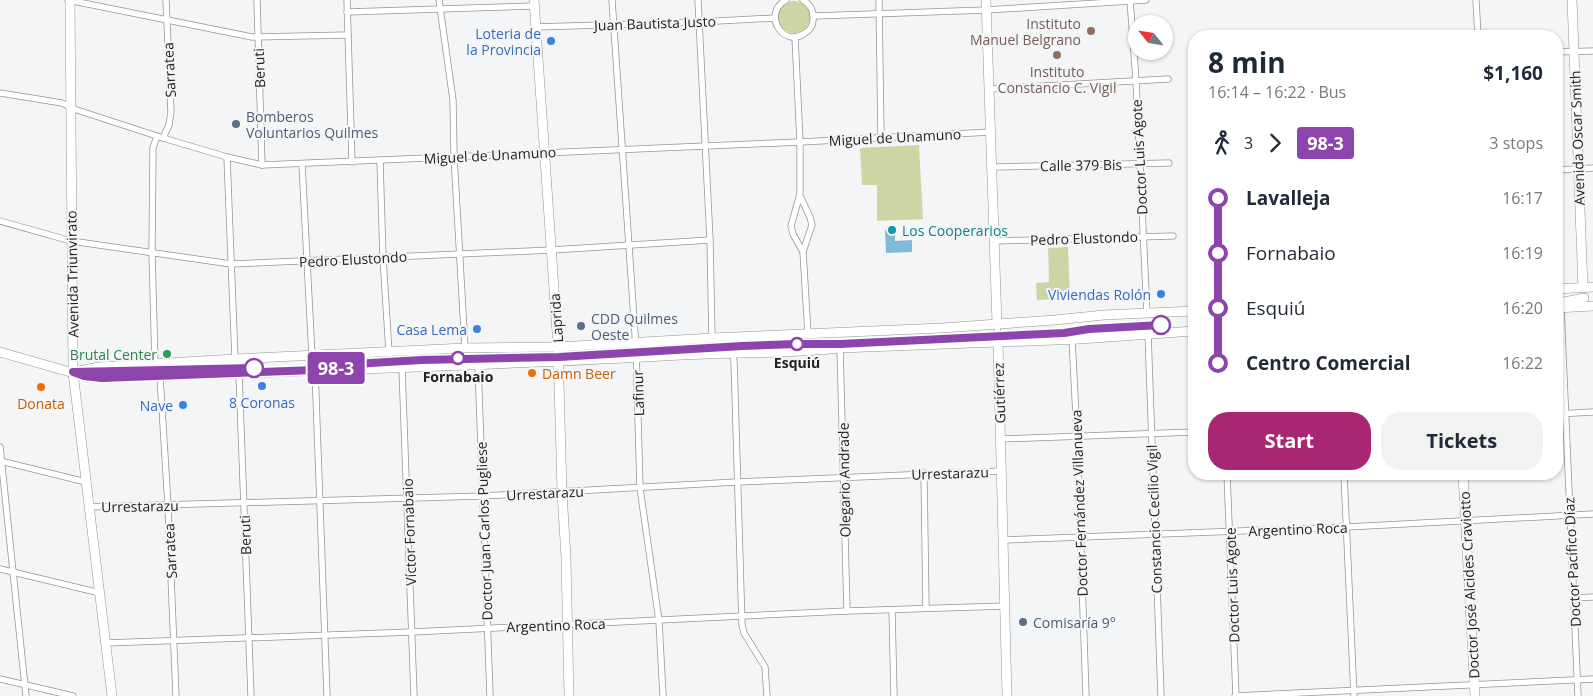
<!DOCTYPE html>
<html lang="en">
<head>
<meta charset="utf-8">
<style>
	:root { --surface:#fff; --page:#f2f2f3; --text:#1f2937; --muted:#747a83; --accent:#a92772 }
	body { margin:0; font-family:"Open Sans",sans-serif; background:var(--page); color:var(--text); height:100vh; display:flex; flex-direction:column; font-size:19px; white-space:nowrap }
	* { box-sizing:border-box; margin:0 }
	p { font-size:16px; color:var(--muted) }
	.icon { flex:none; width:28px; height:28px; fill:none; stroke:currentColor; stroke-width:2; stroke-linecap:round; stroke-linejoin:round }
	.map { position:relative; flex:1; overflow:hidden }
	.drawer { position:absolute; left:1188px; top:30px; width:375px; height:450px; display:flex; flex-direction:column; background:var(--surface); border-radius:20px; box-shadow:0 1px 4px #0004 }
	.drawer>* { flex:none }
	.badge { padding:0 10px; border-radius:4px; font-size:18px; line-height:32px }
	.needle { width:32px; rotate:300deg }
	.tools { position:absolute; left:1128px; top:15px; display:grid; gap:10px }
	.tools a { display:grid; place-items:center; width:45px; height:45px; border-radius:50%; background:var(--surface); box-shadow:0 1px 4px #0004; font-size:25px }
	.map>.badge { position:absolute; translate:-50% -50%; box-shadow:0 0 0 2px #fff }
	.legs { display:flex; align-items:center; gap:8px; height:55px; padding:0 20px; font-size:16px }
	.legs p { margin-inline-start:auto }
	.overview { display:flex; align-items:center; justify-content:space-between; height:85px; padding:0 20px }
	h1 { font-size:28px; font-weight:700; line-height:38px }
	.button { display:flex; gap:10px; margin-top:auto; padding:10px 20px }
	.button a { flex:1; height:58px; border-radius:20px; background:var(--accent); color:#fff; font-size:20px; font-weight:700; line-height:58px; text-align:center }
	.button a+a { background:var(--page); color:var(--text) }
	ul { padding:0 20px; list-style:none }
	li { display:flex; align-items:center; gap:18px; height:55px; font-size:19px }
	li i { display:grid; place-items:center; width:8px; height:100%; margin:0 6px; background:currentColor }
	li i::after { content:''; width:12px; height:12px; margin:-6px; border:4px solid; border-radius:50%; background:var(--surface) }
	li p { margin-inline-start:auto }
	li:first-child i { background:linear-gradient(#0000 50%,currentColor 0) }
	li:last-child i { background:linear-gradient(currentColor 50%,#0000 0) }
	.map>svg:first-child { display:block }
	.green { fill:#cbd6a4 }
	.water { fill:#81bad7 }
	.lines { fill:none; stroke-linecap:round; stroke-linejoin:round }
	.street-casing { stroke:#939596; stroke-width:7 }
	.secondary-casing { stroke:#939596; stroke-width:10 }
	.primary-casing { stroke:#939596; stroke-width:10 }
	.street { stroke:#fff; stroke-width:5.5 }
	.secondary { stroke:#fff; stroke-width:9 }
	.primary { stroke:#fff; stroke-width:9 }
	.line-1-casing { stroke:#fff; stroke-width:11 }
	.line-1 { stroke:#8e44ad; stroke-width:8 }
	.education-dot { fill:#8d6e63; stroke:#f3f5f7; stroke-width:2 }
	.shop-dot { fill:#3f7fe0; stroke:#f3f5f7; stroke-width:2 }
	.service-dot { fill:#5c6f8a; stroke:#f3f5f7; stroke-width:2 }
	.culture-dot { fill:#0f9aa8; stroke:#f3f5f7; stroke-width:2 }
	.stop-1-dot { fill:#fff; stroke:#8e44ad; stroke-width:2.5 }
	.leisure-dot { fill:#2e9e5b; stroke:#f3f5f7; stroke-width:2 }
	.food-dot { fill:#e8710a; stroke:#f3f5f7; stroke-width:2 }
	.labels { text-anchor:middle; dominant-baseline:central; stroke-width:4; stroke-linejoin:round; paint-order:stroke }
	.street-label { font-size:14px; fill:#222223; stroke:#f3f5f7 }
	.education-label { font-size:14px; fill:#785e54; stroke:#f3f5f7; text-anchor:end }
	.shop-label { font-size:14px; fill:#366cbe; stroke:#f3f5f7; text-anchor:end }
	.service-label { font-size:14px; fill:#4e5e75; stroke:#f3f5f7; text-anchor:start }
	.culture-label { font-size:14px; fill:#0d838f; stroke:#f3f5f7; text-anchor:start }
	.leisure-label { font-size:14px; fill:#27864d; stroke:#f3f5f7; text-anchor:end }
	.stop-label { font-size:14px; font-weight:bold; fill:#222223; stroke:#f3f5f7 }
	.food-label { font-size:14px; fill:#c56008; stroke:#f3f5f7; text-anchor:start }
</style>
</head>
<body>
<div class="map">
<svg width="1593" height="696" viewBox="0 0 1593 696">
	<rect width="100%" height="100%" fill="#f3f5f7"/>
	<!-- green -->
	<g class="green">
		<circle cx="794" cy="17" r="16"/>
		<polygon points="919,145 923,219 877,221 877,185 862,185 860,148"/>
		<polygon points="1068,247 1070,298 1037,300 1036,283 1049,282 1048,248"/>
	</g>
	<!-- water -->
	<polygon class="water" points="885,230 895,230 895,241 912,240 912,252 886,253"/>
	<g class="lines">
		<defs>
			<g id="street">
				<polyline points="68,0 252,37 348,35"/>
				<polyline points="257,0 262,165"/>
				<polyline points="347,0 352,162"/>
				<polyline points="439,0 453,100 454,156 465,348"/>
				<polyline points="612,0 636,348 640,488 659,621 663,696"/>
				<polyline points="698,0 710,240 712,338"/>
				<path d="M786,0C761,14 784,49 805,33C810,30 813,25 813,20C814,11 810,4 803,0"/>
				<polyline points="879,0 881,138"/>
				<polyline points="1130,0 1136,80 1147,314"/>
				<polyline points="1476,0 1478,36"/>
				<polyline points="347,12 534,6"/>
				<polyline points="814,16 986,10 1146,0"/>
				<polyline points="536,27 699,22 775,18"/>
				<polyline points="795,37 800,142 800,194 791,226 793,234 803,252"/>
				<polyline points="1556,52 1593,51"/>
				<polyline points="990,89 1168,79"/>
				<polyline points="0,93 62,103 77,110 163,138 227,157 262,165 800,142 991,132"/>
				<polyline points="163,138 169,125 171,112 166,0"/>
				<polyline points="227,157 235,359"/>
				<polyline points="380,161 383,258 389,352"/>
				<polyline points="302,164 312,356"/>
				<polyline points="993,167 1169,163"/>
				<polyline points="1556,170 1593,168"/>
				<polyline points="801,198 810,217 812,225 803,252 808,333"/>
				<polyline points="0,221 71,241 231,264 552,250 710,240"/>
				<polyline points="995,241 1173,236"/>
				<polyline points="1561,308 1578,696"/>
				<polyline points="997,324 998,342"/>
				<polyline points="1148,333 1161,696"/>
				<polyline points="1072,339 1077,436 1086,696"/>
				<polyline points="840,348 847,611"/>
				<polyline points="732,352 734,361 742,625 744,633 765,667 767,696"/>
				<polyline points="155,364 152,252 153,148 157,136"/>
				<polyline points="478,365 490,696"/>
				<polyline points="402,368 414,696"/>
				<polyline points="315,370 327,696"/>
				<polyline points="239,374 251,696"/>
				<polyline points="160,376 168,505 176,696"/>
				<polyline points="1556,414 1593,412"/>
				<polyline points="1000,439 1194,432"/>
				<polyline points="0,447 26,696"/>
				<polyline points="0,461 86,482"/>
				<polyline points="924,473 926,608"/>
				<polyline points="1227,474 1236,696"/>
				<polyline points="1344,474 1354,696"/>
				<polyline points="89,507 483,496 737,482 1001,471"/>
				<polyline points="1004,540 1347,527 1593,514"/>
				<polyline points="0,569 100,593"/>
				<polyline points="1573,598 1593,597"/>
				<polyline points="892,610 894,696"/>
				<polyline points="106,643 412,632 847,611 1005,606"/>
				<polyline points="0,679 73,696"/>
				<polyline points="1235,696 1593,679"/>
			</g>
			<g id="secondary">
				<polyline points="70,0 73,372 112,696"/>
				<polyline points="534,0 558,347 562,492 566,558 569,696"/>
				<polyline points="986,0 997,324"/>
				<polyline points="1572,0 1583,288"/>
				<polyline points="998,342 1007,696"/>
				<polyline points="1463,474 1475,696"/>
			</g>
			<g id="primary">
				<polyline points="1556,289 1593,287"/>
				<polyline points="1564,302 1584,298"/>
				<polyline points="1556,308 1593,306"/>
				<path d="M0,352L84,376L102,378C296,371 489,366 681,355C734,352 788,354 840,348L1080,339L1194,331"/>
				<polyline points="74,372 99,367 235,359 465,348 558,347 712,338 942,328 1055,320 1104,315 1194,311"/>
			</g>
		</defs>
		<!-- street casing -->
		<use href="#street" class="street-casing"/>
		<!-- secondary casing -->
		<use href="#secondary" class="secondary-casing"/>
		<!-- primary casing -->
		<use href="#primary" class="primary-casing"/>
		<!-- street -->
		<use href="#street" class="street"/>
		<!-- secondary -->
		<use href="#secondary" class="secondary"/>
		<!-- primary -->
		<use href="#primary" class="primary"/>
	</g>
	<g class="lines">
		<defs>
			<polyline id="line-1" points="254,368 73,372 84,376 102,378 315,370 370,363 422,360 559,357 742,346 796,344 840,344 1064,333 1089,329 1161,325"/>
		</defs>
		<!-- line-1 casing -->
		<use href="#line-1" class="line-1-casing"/>
		<!-- line-1 -->
		<use href="#line-1" class="line-1"/>
	</g>
	<!-- markers -->
	<g class="education-dot">
		<circle cx="1091" cy="31" r="5"/>
		<circle cx="1057" cy="55" r="5"/>
	</g>
	<g class="shop-dot">
		<circle cx="551" cy="41" r="5"/>
		<circle cx="1161" cy="294" r="5"/>
		<circle cx="477" cy="329" r="5"/>
		<circle cx="262" cy="386" r="5"/>
		<circle cx="183" cy="405" r="5"/>
	</g>
	<g class="service-dot">
		<circle cx="236" cy="124" r="5"/>
		<circle cx="581" cy="326" r="5"/>
		<circle cx="1023" cy="622" r="5"/>
	</g>
	<circle class="culture-dot" cx="892" cy="230" r="5"/>
	<g class="stop-1-dot">
		<circle cx="1161" cy="325" r="9"/>
		<circle cx="797" cy="344" r="6"/>
		<circle cx="458" cy="358" r="6"/>
		<circle cx="254" cy="368" r="9"/>
	</g>
	<circle class="leisure-dot" cx="167" cy="354" r="5"/>
	<g class="food-dot">
		<circle cx="532" cy="373" r="5"/>
		<circle cx="41" cy="387" r="5"/>
	</g>
	<g class="labels">
		<!-- street labels -->
		<g class="street-label">
			<text transform="translate(655 23) rotate(-2)">Juan Bautista Justo</text>
			<text transform="translate(259 68) rotate(-92)">Beruti</text>
			<text transform="translate(169 70) rotate(-93)">Sarratea</text>
			<text transform="translate(895 137) rotate(-3)">Miguel de Unamuno</text>
			<text transform="translate(1577 138) rotate(-92)">Avenida Oscar Smith</text>
			<text transform="translate(490 155) rotate(-3)">Miguel de Unamuno</text>
			<text transform="translate(1139 157) rotate(-93)">Doctor Luis Agote</text>
			<text transform="translate(1081 165) rotate(-1)">Calle 379 Bis</text>
			<text transform="translate(1084 238) rotate(-2)">Pedro Elustondo</text>
			<text transform="translate(353 259) rotate(-3)">Pedro Elustondo</text>
			<text transform="translate(72 274) rotate(-91)">Avenida Triunvirato</text>
			<text transform="translate(556 318) rotate(-94)">Laprida</text>
			<text transform="translate(638 393) rotate(-92)">Lafinur</text>
			<text transform="translate(999 393) rotate(-92)">Gutiérrez</text>
			<text transform="translate(950 473) rotate(-2)">Urrestarazu</text>
			<text transform="translate(844 480) rotate(-91)">Olegario Andrade</text>
			<text transform="translate(545 493) rotate(-3)">Urrestarazu</text>
			<text transform="translate(1079 503) rotate(-92)">Doctor Fernández Villanueva</text>
			<text transform="translate(140 506) rotate(-1)">Urrestarazu</text>
			<text transform="translate(1154 519) rotate(-92)">Constancio Cecilio Vigil</text>
			<text transform="translate(1298 529) rotate(-2)">Argentino Roca</text>
			<text transform="translate(484 531) rotate(-92)">Doctor Juan Carlos Pugliese</text>
			<text transform="translate(409 532) rotate(-92)">Víctor Fornabaio</text>
			<text transform="translate(245 535) rotate(-92)">Beruti</text>
			<text transform="translate(170 551) rotate(-93)">Sarratea</text>
			<text transform="translate(1572 562) rotate(-93)">Doctor Pacífico Díaz</text>
			<text transform="translate(1232 585) rotate(-92)">Doctor Luis Agote</text>
			<text transform="translate(1469 585) rotate(-93)">Doctor José Alcides Craviotto</text>
			<text transform="translate(556 625) rotate(-2)">Argentino Roca</text>
		</g>
		<!-- education labels -->
		<g class="education-label">
			<text x="1081" y="23">Instituto<tspan x="1081" dy="16">Manuel Belgrano</tspan></text>
			<text x="1057" y="71" text-anchor="middle">Instituto<tspan x="1057" dy="16">Constancio C. Vigil</tspan></text>
		</g>
		<!-- shop labels -->
		<g class="shop-label">
			<text x="541" y="33">Loteria de<tspan x="541" dy="16">la Provincia</tspan></text>
			<text x="1151" y="294">Viviendas Rolón</text>
			<text x="467" y="329">Casa Lema</text>
			<text x="262" y="402" text-anchor="middle">8 Coronas</text>
			<text x="173" y="405">Nave</text>
		</g>
		<!-- service labels -->
		<g class="service-label">
			<text x="246" y="116">Bomberos<tspan x="246" dy="16">Voluntarios Quilmes</tspan></text>
			<text x="591" y="318">CDD Quilmes<tspan x="591" dy="16">Oeste</tspan></text>
			<text x="1033" y="622">Comisaría 9°</text>
		</g>
		<!-- culture labels -->
		<g class="culture-label">
			<text x="902" y="230">Los Cooperarios</text>
		</g>
		<!-- leisure labels -->
		<g class="leisure-label">
			<text x="157" y="354">Brutal Center</text>
		</g>
		<!-- stop labels -->
		<g class="stop-label">
			<text x="797" y="362">Esquiú</text>
			<text x="458" y="376">Fornabaio</text>
		</g>
		<!-- food labels -->
		<g class="food-label">
			<text x="542" y="373">Damn Beer</text>
			<text x="41" y="403" text-anchor="middle">Donata</text>
		</g>
	</g>
</svg>
<div class="tools">
<a><svg class="needle" viewBox="-14 -14 28 28"><path d="M0-13l5 13h-10z" fill="#e53935"/><path d="M0 13l5-13h-10z" fill="#747a83"/></svg></a>
</div>
<b class="badge" style="left:336px;top:368px;background:#8e44ad;color:#fff">98-3</b>
<section class="drawer">
<div class="overview"><div><h1>8 min</h1><p>16:14 – 16:22 · Bus</p></div><b>$1,160</b></div>
<div class="legs"><svg class="icon" aria-label="walk" viewBox="0 0 24 24"><circle cx="13" cy="4" r="2"/><path d="M13 8l-2 6 4 7M11 14l-3 7M7 12l3-4h3l4 4"/></svg>3<svg class="icon" aria-label="forward" viewBox="0 0 24 24"><path d="M9 5l7 7-7 7"/></svg><b class="badge" style="background:#8e44ad;color:#fff">98-3</b><p>3 stops</p></div>
<ul>
<li><i style="color:#8e44ad"></i><b>Lavalleja</b><p>16:17</p></li>
<li><i style="color:#8e44ad"></i><span>Fornabaio</span><p>16:19</p></li>
<li><i style="color:#8e44ad"></i><span>Esquiú</span><p>16:20</p></li>
<li><i style="color:#8e44ad"></i><b>Centro Comercial</b><p>16:22</p></li>
</ul>
<div class="button"><a>Start</a><a>Tickets</a></div>
</section>
</div>
</body>
</html>
